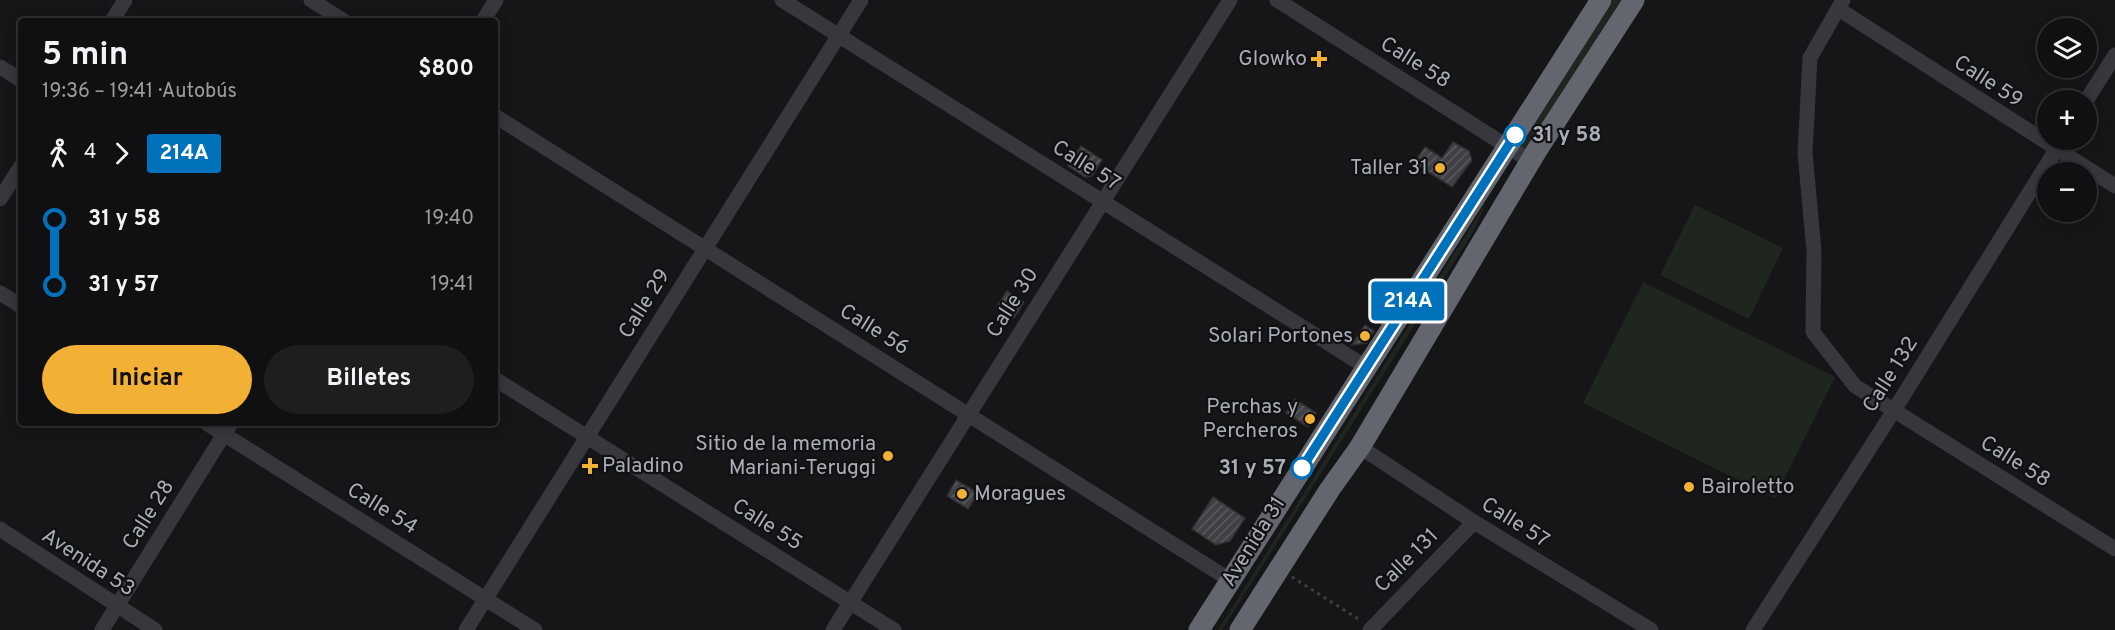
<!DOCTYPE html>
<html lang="es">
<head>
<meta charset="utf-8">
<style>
	:root { --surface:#101012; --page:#1e1e20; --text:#f1f3f6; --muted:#9c9d9f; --line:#303032; --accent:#f2b134 }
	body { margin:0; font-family:Overpass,sans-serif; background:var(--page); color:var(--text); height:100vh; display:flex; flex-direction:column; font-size:22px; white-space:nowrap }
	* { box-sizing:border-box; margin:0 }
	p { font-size:20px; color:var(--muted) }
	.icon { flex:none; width:33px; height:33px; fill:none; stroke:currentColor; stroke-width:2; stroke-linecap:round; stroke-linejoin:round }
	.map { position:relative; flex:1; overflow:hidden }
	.details { position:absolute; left:18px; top:18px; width:480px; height:408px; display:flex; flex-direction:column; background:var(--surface); border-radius:6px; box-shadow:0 3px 15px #0003,0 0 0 2px var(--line) }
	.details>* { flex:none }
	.badge { padding:0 12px; border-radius:4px; font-size:21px; line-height:39px }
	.controls { position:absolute; left:2037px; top:18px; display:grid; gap:12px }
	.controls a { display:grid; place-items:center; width:60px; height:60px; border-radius:50%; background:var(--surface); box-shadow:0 3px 15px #0003,0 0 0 2px var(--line); font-size:30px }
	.map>.badge { position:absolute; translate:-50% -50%; box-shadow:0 0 0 3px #fff }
	.legs { display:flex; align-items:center; gap:9px; height:66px; padding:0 24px; font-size:20px }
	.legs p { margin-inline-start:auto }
	.summary { display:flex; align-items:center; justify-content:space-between; height:102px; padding:0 24px }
	h1 { font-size:33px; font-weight:700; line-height:45px }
	.button { display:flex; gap:12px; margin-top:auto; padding:12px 24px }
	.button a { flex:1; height:69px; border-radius:36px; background:var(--accent); color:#111; font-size:24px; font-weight:700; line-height:69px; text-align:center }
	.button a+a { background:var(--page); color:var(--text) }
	ul { padding:0 24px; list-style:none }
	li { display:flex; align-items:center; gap:21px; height:66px; font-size:22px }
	li i { display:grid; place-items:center; width:9px; height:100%; margin:0 8px; background:currentColor }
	li i::after { content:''; width:15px; height:15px; margin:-8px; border:4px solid; border-radius:50%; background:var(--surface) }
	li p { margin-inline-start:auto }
	li:first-child i { background:linear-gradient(#0000 50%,currentColor 0) }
	li:last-child i { background:linear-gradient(currentColor 50%,#0000 0) }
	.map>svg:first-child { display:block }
	.grass { fill:#1e261f }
	.building { fill:url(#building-hatch); stroke:#303034; stroke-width:1.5 }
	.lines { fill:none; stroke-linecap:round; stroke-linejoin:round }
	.path { stroke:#3d3f44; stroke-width:3; stroke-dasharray:3 4.5; stroke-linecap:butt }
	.minor { stroke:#37383d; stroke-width:15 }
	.highway { stroke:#63666e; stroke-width:21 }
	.line-1-casing { stroke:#fff; stroke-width:14 }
	.line-1 { stroke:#0072bc; stroke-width:9 }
	.poi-dot { fill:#f2b134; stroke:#111113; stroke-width:2 }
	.stop-1-dot { fill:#fff; stroke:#0072bc; stroke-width:3 }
	.labels { text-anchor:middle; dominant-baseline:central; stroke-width:4.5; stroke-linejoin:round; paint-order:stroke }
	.poi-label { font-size:21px; fill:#a8adb8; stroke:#111113; text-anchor:end }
	.street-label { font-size:21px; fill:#a8adb8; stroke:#111113 }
	.stop-label { font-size:21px; font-weight:bold; fill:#a8adb8; stroke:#111113; text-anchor:start }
</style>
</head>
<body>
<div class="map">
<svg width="2115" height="630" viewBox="0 0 2115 630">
	<defs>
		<pattern id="building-hatch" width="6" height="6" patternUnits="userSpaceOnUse" patternTransform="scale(1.5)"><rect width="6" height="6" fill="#404145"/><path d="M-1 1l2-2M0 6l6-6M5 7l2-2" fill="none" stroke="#595a5e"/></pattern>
	</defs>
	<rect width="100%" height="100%" fill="#161618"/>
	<!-- grass -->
	<g class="grass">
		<polygon points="1613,0 1621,0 1522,154 1518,150"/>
		<polygon points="1487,201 1472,234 1222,630 1218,630"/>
		<polygon points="1695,205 1783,248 1749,319 1660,275"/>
		<polygon points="1643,282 1835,377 1775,498 1583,403"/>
	</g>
	<!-- building -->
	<g class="building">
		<polygon points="1453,142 1469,151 1472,160 1452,187 1414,163 1425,147 1442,158"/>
		<polygon points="1081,146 1102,160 1092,176 1085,177 1068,166"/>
		<polygon points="1007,291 1024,302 1014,318 997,306"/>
		<polygon points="1365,325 1374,331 1367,343 1352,345"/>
		<polygon points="1295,399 1316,413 1308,427 1286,413"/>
		<polygon points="956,480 978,493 968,509 947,496"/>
		<polygon points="1213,497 1245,518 1230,541 1216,545 1192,529"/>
	</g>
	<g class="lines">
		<!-- path -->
		<polyline class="path" points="1292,577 1360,620"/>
		<!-- minor -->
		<g class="minor">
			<polyline points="311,0 344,21"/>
			<polyline points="782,0 1366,367"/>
			<polyline points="1277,0 1530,161"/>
			<polyline points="1843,0 1810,58 1805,153 1814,251 1813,332 1855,386 2115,549"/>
			<polyline points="1840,10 2115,186"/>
			<polyline points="112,21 125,0"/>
			<polyline points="483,21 496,0"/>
			<polyline points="0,67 21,80"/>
			<polyline points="2086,101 2115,55"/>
			<polyline points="495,116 1230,580"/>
			<polyline points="0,199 21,166"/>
			<polyline points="0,293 21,306"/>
			<polyline points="495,379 894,630"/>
			<polyline points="206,423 535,630"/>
			<polyline points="1360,447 1474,522 1651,630"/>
			<polyline points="0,529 155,630"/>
			<polyline points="102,630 231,423"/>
			<polyline points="466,630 861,0"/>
			<polyline points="833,630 1230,0"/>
			<polyline points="1370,630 1474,522"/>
			<polyline points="1753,630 1893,412 2062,140"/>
		</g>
		<!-- highway -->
		<g class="highway">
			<polyline points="1199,630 1601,0"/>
			<polyline points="1240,630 1330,489 1360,447 1537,150 1634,0"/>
		</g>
	</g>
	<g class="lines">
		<defs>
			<polyline id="line-1" points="1302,468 1515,135"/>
		</defs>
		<!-- line-1 casing -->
		<use href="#line-1" class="line-1-casing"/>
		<!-- line-1 -->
		<use href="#line-1" class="line-1"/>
	</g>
	<!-- markers -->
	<g class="poi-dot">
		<path d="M1316 50h6v6h6v6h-6v6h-6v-6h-6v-6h6z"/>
		<circle cx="1440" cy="168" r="6"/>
		<circle cx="1365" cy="336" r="6"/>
		<circle cx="1310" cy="419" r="6"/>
		<circle cx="888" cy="456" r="6"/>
		<path d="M587 457h6v6h6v6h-6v6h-6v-6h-6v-6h6z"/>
		<circle cx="1689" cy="487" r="6"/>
		<circle cx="962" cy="494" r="6"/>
	</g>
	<g class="stop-1-dot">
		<circle cx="1515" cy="135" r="10"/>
		<circle cx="1302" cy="468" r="10"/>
	</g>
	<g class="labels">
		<!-- poi labels -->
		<g class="poi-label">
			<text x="1307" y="59">Glowko</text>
			<text x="1428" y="168">Taller 31</text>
			<text x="1353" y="336">Solari Portones</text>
			<text x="1298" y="407">Perchas y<tspan x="1298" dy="24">Percheros</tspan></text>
			<text x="876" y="444">Sitio de la memoria<tspan x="876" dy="24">Mariani-Teruggi</tspan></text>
			<text x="602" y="466" text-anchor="start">Paladino</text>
			<text x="1701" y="487" text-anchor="start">Bairoletto</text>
			<text x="974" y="494" text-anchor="start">Moragues</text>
		</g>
		<!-- street labels -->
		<g class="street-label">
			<text transform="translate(1415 63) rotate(32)">Calle 58</text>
			<text transform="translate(1988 82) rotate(33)">Calle 59</text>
			<text transform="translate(1086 166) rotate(32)">Calle 57</text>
			<text transform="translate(1013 303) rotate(-58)">Calle 30</text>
			<text transform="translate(645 304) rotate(-58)">Calle 29</text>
			<text transform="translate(874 330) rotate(32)">Calle 56</text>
			<text transform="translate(1891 375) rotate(-58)">Calle 132</text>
			<text transform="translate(2015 462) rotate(32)">Calle 58</text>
			<text transform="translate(382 509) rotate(32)">Calle 54</text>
			<text transform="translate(149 515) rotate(-58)">Calle 28</text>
			<text transform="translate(1515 523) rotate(32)">Calle 57</text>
			<text transform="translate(767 525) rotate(32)">Calle 55</text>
			<text transform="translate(1254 542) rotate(-58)">Avenida 31</text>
			<text transform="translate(1407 561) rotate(-45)">Calle 131</text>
			<text transform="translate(88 563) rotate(33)">Avenida 53</text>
		</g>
		<!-- stop labels -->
		<g class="stop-label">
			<text x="1532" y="135">31 y 58</text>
			<text x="1286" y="468" text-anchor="end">31 y 57</text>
		</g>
	</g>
</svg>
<div class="controls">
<a><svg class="icon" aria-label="layers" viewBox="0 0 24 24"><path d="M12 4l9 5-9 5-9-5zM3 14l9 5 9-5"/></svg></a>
<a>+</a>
<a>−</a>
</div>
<b class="badge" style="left:1408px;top:301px;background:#0072bc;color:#fff">214A</b>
<section class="details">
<div class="summary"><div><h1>5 min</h1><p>19:36 – 19:41 · Autobús</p></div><b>$800</b></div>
<div class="legs"><svg class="icon" aria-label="walk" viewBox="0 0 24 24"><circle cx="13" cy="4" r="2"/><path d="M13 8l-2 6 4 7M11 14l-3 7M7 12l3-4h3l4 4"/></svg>4<svg class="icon" aria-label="forward" viewBox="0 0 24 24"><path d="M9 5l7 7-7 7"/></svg><b class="badge" style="background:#0072bc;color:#fff">214A</b></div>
<ul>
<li><i style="color:#0072bc"></i><b>31 y 58</b><p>19:40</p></li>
<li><i style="color:#0072bc"></i><b>31 y 57</b><p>19:41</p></li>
</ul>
<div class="button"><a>Iniciar</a><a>Billetes</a></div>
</section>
</div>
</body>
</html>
